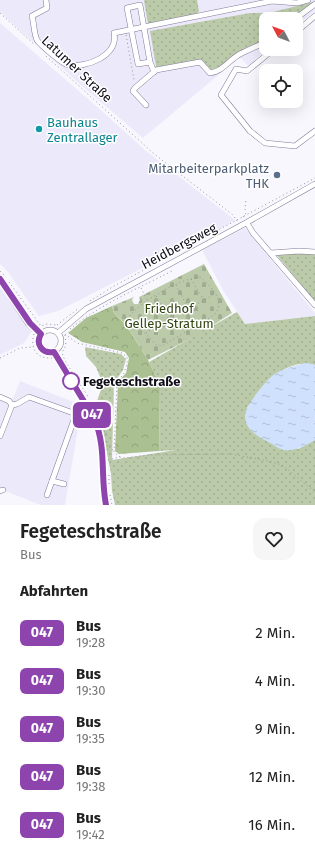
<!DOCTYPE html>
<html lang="de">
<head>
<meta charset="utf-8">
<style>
	:root { --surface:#fff; --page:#f6f6f6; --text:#222; --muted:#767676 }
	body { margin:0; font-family:"Fira Sans",sans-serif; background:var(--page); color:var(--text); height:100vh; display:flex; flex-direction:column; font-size:15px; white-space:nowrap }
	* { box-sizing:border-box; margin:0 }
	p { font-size:13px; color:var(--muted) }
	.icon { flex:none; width:22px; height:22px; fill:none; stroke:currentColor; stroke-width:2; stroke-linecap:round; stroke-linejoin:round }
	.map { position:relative; height:505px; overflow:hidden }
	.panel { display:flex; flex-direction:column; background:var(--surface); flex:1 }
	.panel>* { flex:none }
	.badge { padding:0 8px; border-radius:6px; font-size:14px; line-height:26px }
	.needle { width:26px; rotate:311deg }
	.controls { position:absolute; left:259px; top:12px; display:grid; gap:8px }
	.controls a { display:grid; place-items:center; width:44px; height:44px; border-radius:8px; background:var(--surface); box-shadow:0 4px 16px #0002; font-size:20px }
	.map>.badge { position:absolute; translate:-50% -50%; box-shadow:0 0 0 2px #fff }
	h2 { padding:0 20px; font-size:15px; line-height:36px }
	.round { display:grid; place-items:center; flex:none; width:42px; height:42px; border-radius:12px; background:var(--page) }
	.headline { display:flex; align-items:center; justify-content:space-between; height:68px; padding:0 20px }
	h1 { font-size:19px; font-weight:600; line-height:30px }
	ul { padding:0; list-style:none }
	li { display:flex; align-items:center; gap:12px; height:48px; padding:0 20px }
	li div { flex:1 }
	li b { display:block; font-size:15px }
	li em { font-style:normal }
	li .badge { min-width:44px; font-weight:700; text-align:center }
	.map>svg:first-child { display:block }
	.built { fill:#ece9fa }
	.grass { fill:url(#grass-dots) }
	.forest { fill:url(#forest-crowns) }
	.cemetery { fill:url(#cemetery-stones) }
	.water { fill:url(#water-ripples) }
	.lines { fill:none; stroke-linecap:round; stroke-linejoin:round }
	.minor-casing { stroke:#807a99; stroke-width:6 }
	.major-casing { stroke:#807a99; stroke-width:8 }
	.path { stroke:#96949d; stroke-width:1; stroke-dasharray:1 3; stroke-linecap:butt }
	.minor { stroke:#fff; stroke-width:5 }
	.major { stroke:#fff; stroke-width:6 }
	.line-casing { stroke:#fff; stroke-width:9 }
	.line { stroke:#8e44ad; stroke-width:6 }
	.culture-dot { fill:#0f9aa8; stroke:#fff; stroke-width:1.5 }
	.service-dot { fill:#5c6f8a; stroke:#fff; stroke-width:1.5 }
	.stop-dot { fill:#fff; stroke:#8e44ad; stroke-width:2 }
	.labels { text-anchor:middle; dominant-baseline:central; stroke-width:3; stroke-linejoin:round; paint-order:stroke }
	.street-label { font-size:13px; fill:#0e0c17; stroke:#fff }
	.culture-label { font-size:13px; fill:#0d838f; stroke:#fff; text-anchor:start }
	.service-label { font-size:13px; fill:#4e5e75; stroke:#fff; text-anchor:end }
	.park-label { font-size:13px; fill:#314511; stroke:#fff }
	.stop-label { font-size:13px; font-weight:bold; fill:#0e0c17; stroke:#fff; text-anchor:start }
</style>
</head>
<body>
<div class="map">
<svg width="315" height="505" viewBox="0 0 315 505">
	<defs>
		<pattern id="grass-dots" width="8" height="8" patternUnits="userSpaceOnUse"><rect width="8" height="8" fill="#bbcba9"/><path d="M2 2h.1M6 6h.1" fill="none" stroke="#a0ad91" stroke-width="1.8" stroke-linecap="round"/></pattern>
		<pattern id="forest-crowns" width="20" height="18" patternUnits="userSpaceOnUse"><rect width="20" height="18" fill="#aac090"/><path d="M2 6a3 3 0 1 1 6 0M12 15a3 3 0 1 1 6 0" fill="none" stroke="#91a47b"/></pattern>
		<pattern id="cemetery-stones" width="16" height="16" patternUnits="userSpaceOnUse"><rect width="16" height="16" fill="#bbcba9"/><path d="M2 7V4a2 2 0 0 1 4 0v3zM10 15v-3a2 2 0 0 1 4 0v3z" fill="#a0ad91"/></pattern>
		<pattern id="water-ripples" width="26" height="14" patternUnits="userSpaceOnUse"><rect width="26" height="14" fill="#d0e1fd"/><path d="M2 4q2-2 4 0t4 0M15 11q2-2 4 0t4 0" fill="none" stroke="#b1c0d8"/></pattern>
	</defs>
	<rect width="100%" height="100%" fill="#f8f7fe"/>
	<!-- built -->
	<g class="built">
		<polygon points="0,0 315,0 315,11 296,26 296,19 266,19 266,49 268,49 248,66 240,57 143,138 82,86 0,12"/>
		<polygon points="0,23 104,113 146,151 235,220 227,225 58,311 39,316 8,272 0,264"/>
		<polygon points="245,228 315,313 315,316 245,324 224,292 202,250"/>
		<polygon points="0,288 32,331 24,343 0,355"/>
		<polygon points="20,381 76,403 81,411 65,505 41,505 0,489 0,394 13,399"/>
	</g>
	<!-- grass -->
	<g class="grass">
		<polygon points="144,0 197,0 199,11 197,14 148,24"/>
		<path d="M313,2L292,19H266V40C256,44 246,47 237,53C228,58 222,68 210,70L199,60L156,67L154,66H156L150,31L250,13H269Z"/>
		<polygon points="300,253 315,254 315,302 276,254"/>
		<path d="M237,312L245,324L315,316V365C285,357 262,386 247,408L298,449L315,440V505H115L112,491L111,474L97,401L103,384L96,367L86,356L85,347L121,354L126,359L123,370L114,383L112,460L176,450L159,451L160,385L149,362Z"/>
	</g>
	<!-- forest -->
	<polygon class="forest" points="112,306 114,313 126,325 148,360 160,385 159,451 119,454 115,451 118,382 126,373 129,358 125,352 82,342 68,333 86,318"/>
	<!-- cemetery -->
	<polygon class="cemetery" points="204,264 232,313 196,336 148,360 126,325 114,313 112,306 134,297 132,300 134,304 138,304 140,300 139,297"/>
	<!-- water -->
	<path class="water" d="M307,363L315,365V440C306,445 295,452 283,450C280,449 275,446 272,444C261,438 246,432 245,417C245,406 264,383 272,376C281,369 296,365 307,363Z"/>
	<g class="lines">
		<defs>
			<g id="minor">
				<path d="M46,0L47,8L32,16C34,23 34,34 37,40C40,45 63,64 68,65C86,68 119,56 114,33L272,1L297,3L308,0"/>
				<polyline points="295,19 315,4"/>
				<polyline points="296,32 315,16"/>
				<polyline points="274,49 247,71 236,69 221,95 250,131 265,143 295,146 315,131"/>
				<polyline points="150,62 138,64 127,8 140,5 150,62 154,72"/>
				<path d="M146,105L133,91L135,88L156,70L200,62L210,73C222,72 229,60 240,54C248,50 257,46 266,42"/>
				<polyline points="247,223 253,233 315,305"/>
				<polyline points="271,253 299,251 315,252"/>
				<circle cx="50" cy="341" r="11"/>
				<polyline points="58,333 86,309 244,224 315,184"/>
				<path d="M54,352C68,379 94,408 101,438C106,459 101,483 106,505"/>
				<polyline points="0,397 9,401 12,405 17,404 29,397 76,414 47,495"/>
				<polyline points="0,436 12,405"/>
				<polyline points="52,481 64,484"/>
				<polyline points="0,491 3,490"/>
			</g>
			<polyline id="major" points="0,279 29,323 41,334"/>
		</defs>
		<!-- minor casing -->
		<use href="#minor" class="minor-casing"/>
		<!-- major casing -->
		<use href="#major" class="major-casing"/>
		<!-- path -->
		<g class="path">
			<polyline points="0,13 35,45"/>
			<polyline points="126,35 134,80"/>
			<polyline points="46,56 153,153 233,215 237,221"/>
			<polyline points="243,217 246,213 245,209 246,200"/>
			<polyline points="0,271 4,275"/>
			<path d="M200,277C210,285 227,302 214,315L162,346L157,345L131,320L130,315C146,299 177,280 200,277Z"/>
			<polyline points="191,279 204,300"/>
			<polyline points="9,282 41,326 47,324 57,325"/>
			<polyline points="176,285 188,308"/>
			<polyline points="141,288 147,300"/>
			<polyline points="156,296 168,318"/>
			<polyline points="90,301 114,286 315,178"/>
			<polyline points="57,325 79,308"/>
			<path d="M70,329C101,304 139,288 174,270"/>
			<polyline points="146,333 168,318 205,300 214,294"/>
			<path d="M34,334C30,348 36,359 52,358"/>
			<polyline points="65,334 77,343 122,353 127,357 127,364 124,373 117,383 114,452 120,457"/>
			<polyline points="65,335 66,345 62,353 65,361 89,398"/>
			<polyline points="0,358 20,348 32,347"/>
			<polyline points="93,406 101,419 106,436"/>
			<polyline points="107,441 108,452"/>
			<polyline points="109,447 114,451"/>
			<polyline points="108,460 120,457 124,458 151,455 231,454 268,461 282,465 315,492"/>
			<polyline points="109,475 109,484"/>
			<polyline points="110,495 112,505"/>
		</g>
		<!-- minor -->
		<use href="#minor" class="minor"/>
		<!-- major -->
		<use href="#major" class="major"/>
	</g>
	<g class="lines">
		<defs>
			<path id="line" d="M0,279L30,323L41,334C35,344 42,354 54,352L94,418C107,448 100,474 106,505"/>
		</defs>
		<!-- line casing -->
		<use href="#line" class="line-casing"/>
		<!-- line -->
		<use href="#line" class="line"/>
	</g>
	<!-- markers -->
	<circle class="culture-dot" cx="39" cy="129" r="4"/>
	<circle class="service-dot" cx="277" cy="175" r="4"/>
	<circle class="stop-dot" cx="71" cy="381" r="8"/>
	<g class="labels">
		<!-- street labels -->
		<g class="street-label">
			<text transform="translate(77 69) rotate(43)">Latumer Straße</text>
			<text transform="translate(179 246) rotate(-28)">Heidbergsweg</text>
		</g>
		<!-- culture labels -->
		<g class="culture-label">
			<text x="47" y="122">Bauhaus<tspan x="47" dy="15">Zentrallager</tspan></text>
		</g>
		<!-- service labels -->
		<g class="service-label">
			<text x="269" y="168">Mitarbeiterparkplatz<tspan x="269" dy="15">THK</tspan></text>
		</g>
		<!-- park labels -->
		<g class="park-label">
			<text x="169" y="308">Friedhof<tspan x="169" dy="15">Gellep-Stratum</tspan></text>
		</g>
		<!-- stop labels -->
		<g class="stop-label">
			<text x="83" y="381">Fegeteschstraße</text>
		</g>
	</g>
</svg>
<div class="controls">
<a><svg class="needle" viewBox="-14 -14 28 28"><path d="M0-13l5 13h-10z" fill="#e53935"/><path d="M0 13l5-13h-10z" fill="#767676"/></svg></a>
<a><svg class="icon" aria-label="locate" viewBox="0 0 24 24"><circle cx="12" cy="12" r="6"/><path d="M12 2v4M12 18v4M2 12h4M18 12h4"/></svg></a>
</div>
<b class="badge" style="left:92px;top:415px;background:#8e44ad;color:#fff">047</b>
</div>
<section class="panel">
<div class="headline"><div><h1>Fegeteschstraße</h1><p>Bus</p></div><a class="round"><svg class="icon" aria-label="heart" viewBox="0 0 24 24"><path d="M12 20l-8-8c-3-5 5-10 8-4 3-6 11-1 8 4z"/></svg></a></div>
<h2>Abfahrten</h2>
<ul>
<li><span class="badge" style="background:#8e44ad;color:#fff">047</span><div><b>Bus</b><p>19:28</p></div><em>2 Min.</em></li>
<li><span class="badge" style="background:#8e44ad;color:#fff">047</span><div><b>Bus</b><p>19:30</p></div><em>4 Min.</em></li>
<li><span class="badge" style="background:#8e44ad;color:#fff">047</span><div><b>Bus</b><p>19:35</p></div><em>9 Min.</em></li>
<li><span class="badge" style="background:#8e44ad;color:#fff">047</span><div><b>Bus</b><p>19:38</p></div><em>12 Min.</em></li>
<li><span class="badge" style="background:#8e44ad;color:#fff">047</span><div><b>Bus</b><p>19:42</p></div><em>16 Min.</em></li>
</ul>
</section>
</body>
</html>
